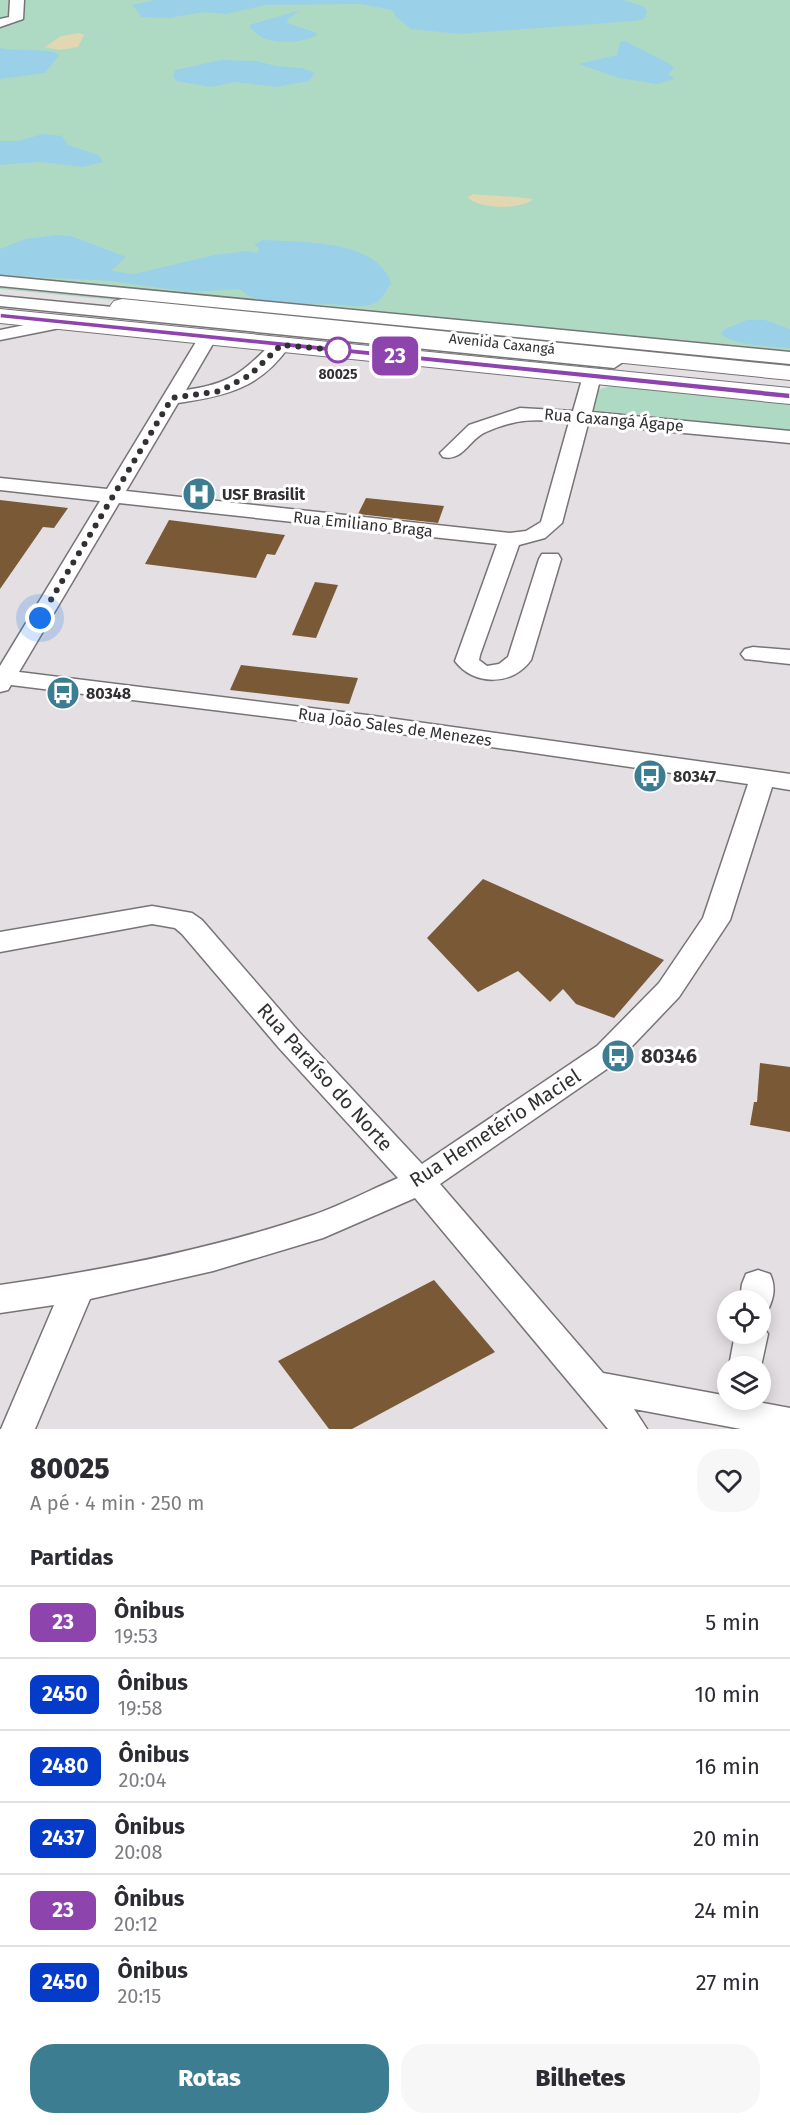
<!DOCTYPE html>
<html lang="pt">
<head>
<meta charset="utf-8">
<style>
	:root { --surface:#fff; --page:#f7f7f7; --text:#2b2b33; --muted:#7c7c81; --line:#e1e1e2; --accent:#3d7d91 }
	body { margin:0; font-family:"Fira Sans",sans-serif; background:var(--page); color:var(--text); height:100vh; display:flex; flex-direction:column; font-size:22px; white-space:nowrap }
	* { box-sizing:border-box; margin:0 }
	p { font-size:20px; color:var(--muted) }
	.icon { flex:none; width:33px; height:33px; fill:none; stroke:currentColor; stroke-width:2; stroke-linecap:round; stroke-linejoin:round }
	.map { position:relative; height:1429px; overflow:hidden }
	.panel { display:flex; flex-direction:column; background:var(--surface); flex:1 }
	.panel>* { flex:none }
	.badge { padding:0 12px; border-radius:9px; font-size:21px; line-height:39px }
	.tools { position:absolute; left:717px; top:1290px; display:grid; gap:12px }
	.tools a { display:grid; place-items:center; width:54px; height:54px; border-radius:50%; background:var(--surface); box-shadow:0 3px 15px #0003; font-size:30px }
	.you { position:absolute; width:30px; height:30px; margin:-15px; border:4px solid #fff; border-radius:50%; background:#1a73e8; box-shadow:0 0 0 9px #1a73e833 }
	.map>.badge { position:absolute; translate:-50% -50%; box-shadow:0 0 0 3px #fff }
	h2 { padding:0 30px; font-size:22px; line-height:54px }
	.round { display:grid; place-items:center; flex:none; width:63px; height:63px; border-radius:24px; background:var(--page) }
	.headline { display:flex; align-items:center; justify-content:space-between; height:102px; padding:0 30px }
	h1 { font-size:28px; font-weight:800; line-height:45px }
	.primary-button { display:flex; gap:12px; margin-top:auto; padding:12px 30px }
	.primary-button a { flex:1; height:69px; border-radius:24px; background:var(--accent); color:#fff; font-size:24px; font-weight:800; line-height:69px; text-align:center }
	.primary-button a+a { background:var(--page); color:var(--text) }
	ul { padding:0; list-style:none }
	li { display:flex; align-items:center; gap:18px; height:72px; padding:0 30px; border-top:2px solid var(--line) }
	li div { flex:1 }
	li b { display:block; font-size:22px }
	li em { font-style:normal }
	li .badge { min-width:66px; font-weight:700; text-align:center }
	.map>svg:first-child { display:block }
	.green { fill:#aedac3 }
	.sand { fill:#e1d7b2 }
	.water { fill:#9ad1e9 }
	.building { fill:#795936 }
	.lines { fill:none; stroke-linecap:round; stroke-linejoin:round }
	.minor-casing { stroke:#777478; stroke-width:3 }
	.major-casing { stroke:#777478; stroke-width:2 }
	.minor { fill:#fff; fill-rule:evenodd }
	.major { fill:#fff; fill-rule:evenodd }
	.line { fill:#8e44ad; stroke:#fff; stroke-width:1.5 }
	.walk { stroke:#323032; stroke-width:6; stroke-dasharray:0 10.8 }
	.stop-dot { fill:#fff; stroke:#8e44ad; stroke-width:3 }
	.labels { text-anchor:middle; dominant-baseline:central; stroke-width:6; stroke-linejoin:round; paint-order:stroke }
	.far-street-label { font-size:14px; fill:#323032; stroke:#fff }
	.far-stop-label { font-size:14px; font-weight:bold; fill:#323032; stroke:#fff }
	.street-label { font-size:16px; fill:#323032; stroke:#fff }
	.poi-label { font-size:16px; font-weight:bold; fill:#323032; stroke:#fff; text-anchor:start }
	.near-poi-label { font-size:20px; font-weight:bold; fill:#323032; stroke:#fff; text-anchor:start }
	.near-street-label { font-size:20px; fill:#323032; stroke:#fff }
</style>
</head>
<body>
<div class="map">
<svg width="790" height="1429" viewBox="0 0 790 1429">
	<rect width="100%" height="100%" fill="#e3dfe3"/>
	<!-- green -->
	<g class="green">
		<polygon points="0,0 790,0 790,365 0,289"/>
		<polygon points="613,385 790,403 790,431 592,410 597,390"/>
	</g>
	<!-- sand -->
	<g class="sand">
		<polygon points="79,33 84,35 78,47 59,50 45,47 61,36"/>
		<path d="M473,194C486,196 527,196 533,200C515,210 484,209 467,198Z"/>
	</g>
	<!-- water -->
	<g class="water">
		<polygon points="154,0 624,0 644,7 647,12 644,19 634,21 459,34 411,29 397,18 392,10 360,4 266,5 226,14 204,12 169,18 142,17 132,5"/>
		<path d="M300,10L288,19L287,23L317,33L316,36C296,44 262,47 249,25Z"/>
		<polygon points="625,41 668,63 674,68 668,74 675,79 657,84 619,78 578,64 617,55 620,42"/>
		<path d="M0,48C13,51 53,48 59,55L45,73L0,79Z"/>
		<polygon points="221,60 256,61 276,66 302,68 315,73 309,81 276,87 235,82 211,87 176,81 173,76 175,70"/>
		<polygon points="43,134 62,136 68,145 98,155 103,162 83,167 40,162 0,165 0,141 18,141"/>
		<path d="M57,235L71,236L126,257L111,271L134,274L214,255L247,251L257,253L259,248L254,245L262,240C300,242 377,239 391,283C387,289 382,299 377,302C361,311 342,303 325,304C305,305 253,306 240,289L189,292L111,281L0,275V249L25,239Z"/>
		<path d="M747,320H765L790,329V348C773,346 734,346 721,334L725,329Z"/>
	</g>
	<!-- building -->
	<g class="building">
		<polygon points="366,498 444,506 438,523 358,514"/>
		<polygon points="0,500 68,508 54,528 43,527 0,589"/>
		<polygon points="169,520 285,535 275,555 267,554 256,578 145,564"/>
		<polygon points="315,582 338,585 316,638 292,635"/>
		<polygon points="241,665 358,678 349,704 230,690"/>
		<polygon points="483,879 664,960 614,1018 576,1004 563,989 550,1002 518,971 478,992 427,938"/>
		<polygon points="760,1063 790,1067 790,1132 750,1125 754,1102 757,1102"/>
		<polygon points="434,1280 495,1352 352,1429 329,1429 278,1361"/>
	</g>
	<g class="lines">
		<defs>
			<g id="minor">
				<polygon points="10,0 24,0 23,19 0,27 0,19 9,17"/>
				<polygon points="0,276 790,352 790,364 0,286"/>
				<polygon points="0,296 614,356 623,362 614,368 0,306"/>
				<polygon points="64,317 70,318 73,322 70,326 0,340 0,330"/>
				<path d="M208,332L217,337L186,390C231,384 243,372 274,341H288L290,345C261,388 226,396 178,403L126,491L510,533L526,531L541,522L569,422C535,419 518,418 486,432C469,439 463,462 443,457L440,453L469,425L520,408L573,411L583,376L592,370L601,376L592,412L790,431V443L588,424L562,523L545,538L519,545L480,655L479,660L487,666L499,664L508,657L539,559L542,554H558L561,559L531,660C513,686 473,686 455,661L497,544L119,503L19,672L367,715L790,774V790L772,787L730,920L679,997L617,1062L440,1184L603,1373L728,1396V1400H747L790,1408V1429H741L634,1409L647,1429H608L415,1198L323,1238L213,1271L90,1299L35,1429H1L54,1305L0,1313V1285C106,1270 212,1249 313,1215C342,1205 370,1190 398,1178L279,1048L182,934L175,928L152,924L0,952V932L152,906L192,913L202,920L299,1032L422,1164L597,1046L659,983L703,918L748,784L367,729L11,685L8,690L0,692V666L100,501L0,490V478L107,489L199,337Z"/>
				<polygon points="753,647 790,650 790,664 745,659 741,654 745,649"/>
				<path d="M758,1270L770,1274C776,1287 774,1297 768,1310L760,1312V1300H740L742,1284L746,1274Z"/>
				<polygon points="760,1323 768,1334 760,1371 760,1366 729,1366 735,1334 760,1334"/>
			</g>
			<g id="major">
				<polygon points="122,299 790,366 790,380 114,311 110,306 114,301"/>
				<polygon points="0,309 790,388 790,404 0,323"/>
			</g>
		</defs>
		<!-- minor casing -->
		<use href="#minor" class="minor-casing"/>
		<!-- major casing -->
		<use href="#major" class="major-casing"/>
		<!-- minor -->
		<use href="#minor" class="minor"/>
		<!-- major -->
		<use href="#major" class="major"/>
	</g>
	<!-- line -->
	<polygon class="line" points="0,313 790,393 790,399 0,318"/>
	<g class="lines">
		<!-- walk -->
		<polyline class="walk" points="40,618 172,398 220,391 250,375 281,345 347,351 338,350"/>
	</g>
	<!-- icons -->
	<defs>
		<symbol id="hospital-disc" viewBox="-11 -11 22 22"><circle r="9.5" fill="#3d7d91" stroke="#fff"/><path d="M-5-5h3v3.5h4V-5h3V5h-3V1.5h-4V5h-3Z" fill="#fff"/></symbol>
		<symbol id="bus-disc" viewBox="-11 -11 22 22"><circle r="9.5" fill="#3d7d91" stroke="#fff"/><path d="M-5-6H5V4H4V6H2V4H-2V6H-4V4H-5ZM-3.5-4V0h7V-4ZM-3.5 1.2v1.5H-2V1.2ZM2 1.2v1.5H3.5V1.2Z" fill="#fff"/></symbol>
	</defs>
	<g fill-rule="evenodd">
		<use href="#hospital-disc" x="180" y="475" width="38" height="38"/>
		<use href="#bus-disc" x="44" y="674" width="38" height="38"/>
		<use href="#bus-disc" x="631" y="757" width="38" height="38"/>
		<use href="#bus-disc" x="599" y="1037" width="38" height="38"/>
	</g>
	<!-- markers -->
	<circle class="stop-dot" cx="338" cy="350" r="12"/>
	<g class="labels">
		<!-- far-street labels -->
		<g class="far-street-label">
			<text transform="translate(502 344) rotate(6)">Avenida Caxangá</text>
		</g>
		<!-- far-stop labels -->
		<g class="far-stop-label">
			<text x="338" y="374">80025</text>
		</g>
		<!-- street labels -->
		<g class="street-label">
			<text transform="translate(614 420) rotate(5)">Rua Caxangá Ágape</text>
			<text transform="translate(363 524) rotate(6)">Rua Emiliano Braga</text>
			<text transform="translate(395 727) rotate(8)">Rua João Sales de Menezes</text>
		</g>
		<!-- poi labels -->
		<g class="poi-label">
			<text x="222" y="494">USF Brasilit</text>
			<text x="86" y="693">80348</text>
			<text x="673" y="776">80347</text>
		</g>
		<!-- near-poi labels -->
		<g class="near-poi-label">
			<text x="641" y="1056">80346</text>
		</g>
		<!-- near-street labels -->
		<g class="near-street-label">
			<text transform="translate(325 1077) rotate(48)">Rua Paraíso do Norte</text>
			<text transform="translate(495 1128) rotate(-33)">Rua Hemetério Maciel</text>
		</g>
	</g>
</svg>
<div class="tools">
<a><svg class="icon" aria-label="locate" viewBox="0 0 24 24"><circle cx="12" cy="12" r="6"/><path d="M12 2v4M12 18v4M2 12h4M18 12h4"/></svg></a>
<a><svg class="icon" aria-label="layers" viewBox="0 0 24 24"><path d="M12 4l9 5-9 5-9-5zM3 14l9 5 9-5"/></svg></a>
</div>
<div class="you" style="left:40px;top:618px"></div>
<b class="badge" style="left:395px;top:356px;background:#8e44ad;color:#fff">23</b>
</div>
<section class="panel">
<div class="headline"><div><h1>80025</h1><p>A pé · 4 min · 250 m</p></div><a class="round"><svg class="icon" aria-label="heart" viewBox="0 0 24 24"><path d="M12 20l-8-8c-3-5 5-10 8-4 3-6 11-1 8 4z"/></svg></a></div>
<h2>Partidas</h2>
<ul>
<li><span class="badge" style="background:#8e44ad;color:#fff">23</span><div><b>Ônibus</b><p>19:53</p></div><em>5 min</em></li>
<li><span class="badge" style="background:#043bc9;color:#fff">2450</span><div><b>Ônibus</b><p>19:58</p></div><em>10 min</em></li>
<li><span class="badge" style="background:#043bc9;color:#fff">2480</span><div><b>Ônibus</b><p>20:04</p></div><em>16 min</em></li>
<li><span class="badge" style="background:#043bc9;color:#fff">2437</span><div><b>Ônibus</b><p>20:08</p></div><em>20 min</em></li>
<li><span class="badge" style="background:#8e44ad;color:#fff">23</span><div><b>Ônibus</b><p>20:12</p></div><em>24 min</em></li>
<li><span class="badge" style="background:#043bc9;color:#fff">2450</span><div><b>Ônibus</b><p>20:15</p></div><em>27 min</em></li>
</ul>
<div class="primary-button"><a>Rotas</a><a>Bilhetes</a></div>
</section>
</body>
</html>
